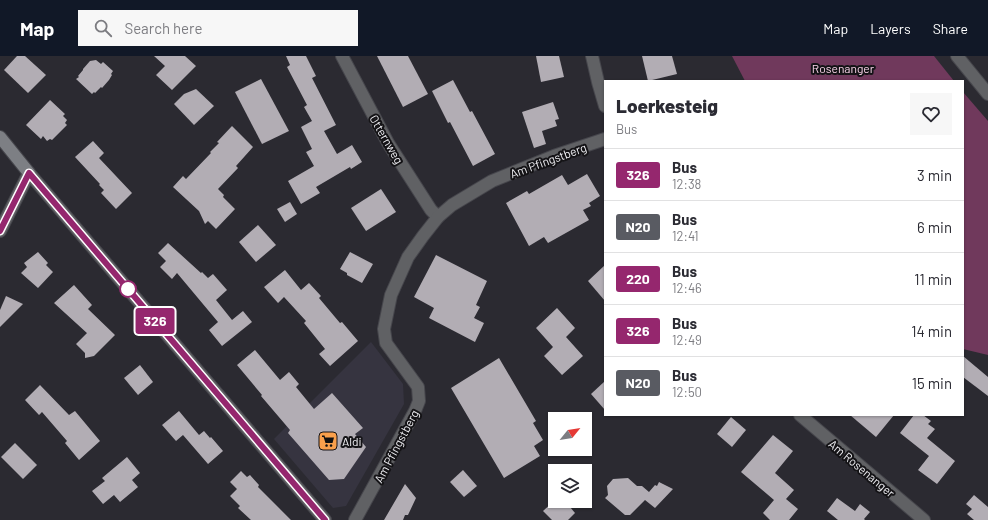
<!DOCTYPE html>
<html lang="en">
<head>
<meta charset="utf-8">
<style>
	:root { --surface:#fff; --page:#f7f7f7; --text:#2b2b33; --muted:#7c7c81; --line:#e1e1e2; --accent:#111827 }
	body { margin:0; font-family:Barlow,sans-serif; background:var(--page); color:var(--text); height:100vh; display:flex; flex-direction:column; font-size:15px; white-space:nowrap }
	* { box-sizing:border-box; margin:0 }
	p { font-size:13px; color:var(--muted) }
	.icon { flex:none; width:22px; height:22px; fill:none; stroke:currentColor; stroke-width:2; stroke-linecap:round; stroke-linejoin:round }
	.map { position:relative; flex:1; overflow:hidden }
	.sheet { position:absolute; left:604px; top:24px; width:360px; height:336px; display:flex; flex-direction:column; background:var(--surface); border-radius:0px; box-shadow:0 1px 3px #0004 }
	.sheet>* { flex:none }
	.badge { padding:0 8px; border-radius:3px; font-size:14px; line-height:26px }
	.needle { width:26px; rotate:60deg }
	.controls { position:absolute; left:548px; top:356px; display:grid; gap:8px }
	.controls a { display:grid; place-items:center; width:44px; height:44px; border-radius:0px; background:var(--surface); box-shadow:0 1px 3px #0004; font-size:20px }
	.map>.badge { position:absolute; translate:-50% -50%; box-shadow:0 0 0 2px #fff }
	.round { display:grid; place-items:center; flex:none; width:42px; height:42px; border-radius:0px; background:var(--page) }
	.overview { display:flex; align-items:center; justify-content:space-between; height:68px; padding:0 12px }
	h1 { font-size:19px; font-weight:800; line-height:30px }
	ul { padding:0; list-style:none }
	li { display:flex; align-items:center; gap:12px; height:52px; padding:0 12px; border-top:1px solid var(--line) }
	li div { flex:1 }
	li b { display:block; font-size:15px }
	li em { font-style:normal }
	li .badge { min-width:44px; font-weight:700; text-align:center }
	header { display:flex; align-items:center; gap:24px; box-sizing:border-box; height:56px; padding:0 20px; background:var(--accent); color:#fff }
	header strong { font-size:19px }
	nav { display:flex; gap:22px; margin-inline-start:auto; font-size:14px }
	.search { width:280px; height:36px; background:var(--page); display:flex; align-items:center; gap:10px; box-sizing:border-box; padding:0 14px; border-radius:0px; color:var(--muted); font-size:15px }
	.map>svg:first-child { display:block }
	.built { fill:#363440 }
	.green { fill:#70395c }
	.building { fill:#b2adb4 }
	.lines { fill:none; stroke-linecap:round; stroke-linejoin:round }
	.street-casing { stroke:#46464c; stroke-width:14 }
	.secondary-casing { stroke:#46464c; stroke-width:14 }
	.street { stroke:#606164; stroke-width:12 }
	.secondary { stroke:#7d7f84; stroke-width:12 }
	.line-casing { stroke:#fff; stroke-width:9 }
	.line { stroke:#95276e; stroke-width:6 }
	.stop-dot { fill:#fff; stroke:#95276e; stroke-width:2 }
	.labels { text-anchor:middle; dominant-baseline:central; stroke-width:4; stroke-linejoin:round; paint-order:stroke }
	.park-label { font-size:12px; fill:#f9d4e9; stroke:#141316 }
	.street-label { font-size:12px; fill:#efeff3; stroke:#141316 }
	.poi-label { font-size:12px; fill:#efeff3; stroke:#141316; text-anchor:start }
</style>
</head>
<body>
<header>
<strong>Map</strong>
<div class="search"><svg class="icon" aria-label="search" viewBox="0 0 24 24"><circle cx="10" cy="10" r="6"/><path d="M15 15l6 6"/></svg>Search here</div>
<nav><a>Map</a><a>Layers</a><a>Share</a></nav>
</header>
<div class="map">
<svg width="988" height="464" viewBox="0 0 988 464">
	<rect width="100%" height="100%" fill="#2b2a31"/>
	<!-- built -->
	<polygon class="built" points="371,286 403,328 404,348 346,450 333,452 274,383"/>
	<!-- green -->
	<g class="green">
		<polygon points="732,0 934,0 954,25 745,25"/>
		<polygon points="963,36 988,65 988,299 963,293"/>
	</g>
	<!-- building -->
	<g class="building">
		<polygon points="17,0 25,0 46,19 28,37 4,14"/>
		<polygon points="154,0 185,0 196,10 172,34 156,19 165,10"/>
		<polygon points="286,0 306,0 316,20 312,22 336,69 324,75 337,98 352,89 362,106 351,113 350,111 316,131 320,137 301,148 288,125 314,110 306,96 312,93 301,71 312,65 304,51 307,49 287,11 290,9"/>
		<polygon points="377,0 408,0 428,38 403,51"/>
		<polygon points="536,0 559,0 564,21 541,26"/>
		<polygon points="642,0 672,0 677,18 648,25"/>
		<polygon points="96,4 101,8 103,6 113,15 111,18 112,19 109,24 102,32 101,31 95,37 94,36 92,38 76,23 79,21 78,20 83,14 83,13 90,5"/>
		<polygon points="261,23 289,75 262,88 235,36"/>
		<polygon points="453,24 470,56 472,55 495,98 473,110 450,66 448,67 432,35"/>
		<polygon points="196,33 214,50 194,69 174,48 184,38"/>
		<polygon points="50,44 65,58 63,60 67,64 65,67 67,69 52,84 50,83 47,85 43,80 41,83 26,69"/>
		<polygon points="553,46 559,63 555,64 557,70 542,75 546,88 534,92 522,56"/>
		<polygon points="232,70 253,91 236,110 238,112 218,133 224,139 223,141 235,153 216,173 208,165 205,168 199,155 173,131 183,120 186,123 211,97 210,96 219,87 217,86"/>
		<polygon points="93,85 104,97 99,102 132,137 116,153 101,137 104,134 99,129 100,128 75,101"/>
		<polygon points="587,118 600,140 589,147 591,150 583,154 589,164 548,187 544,181 529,190 506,147 527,135 529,138 562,119 568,129"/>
		<polygon points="381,133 396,156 366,175 351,152"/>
		<polygon points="290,146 297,158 285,166 277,153"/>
		<polygon points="258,169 276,189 256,206 239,186"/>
		<polygon points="168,187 201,217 202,216 208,222 213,218 227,234 216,244 232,264 243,255 252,266 222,290 209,274 218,266 177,217 172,223 160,211 166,205 158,197"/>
		<polygon points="38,196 48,207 46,209 53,216 38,232 21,217 27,211 24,207"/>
		<polygon points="350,196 373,208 362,227 347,219 347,217 340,213"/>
		<polygon points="436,199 487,225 476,249 480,251 474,262 484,267 475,286 429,262 434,252 414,241"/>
		<polygon points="605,209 605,245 588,225"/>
		<polygon points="285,214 301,234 309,227 321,240 319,242 340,267 342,266 358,285 330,310 319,298 325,293 304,267 306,265 284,241 278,247 264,231"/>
		<polygon points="74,229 92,249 88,253 115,279 94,300 85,302 85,297 76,288 87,277 88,278 54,247"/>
		<polygon points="6,240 23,248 0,271 0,254"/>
		<polygon points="557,252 575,272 566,281 583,300 562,319 544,300 553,291 536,272"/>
		<polygon points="255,294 280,324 289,316 299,328 296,331 314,353 332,337 363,372 355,378 366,391 344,423 329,424 288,377 290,374 261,340 262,339 237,309"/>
		<polygon points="963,300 988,321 988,340 963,321"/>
		<polygon points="499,302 536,365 533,367 543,384 534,390 540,400 504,422 451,332"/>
		<polygon points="140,309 153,326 138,339 124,322"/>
		<polygon points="605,325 605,354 591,338"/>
		<polygon points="40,329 69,359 75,355 100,385 79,404 65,387 67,385 42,356 39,359 25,344"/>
		<polygon points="179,355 199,379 204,375 210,382 211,381 223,395 208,408 183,379 176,385 162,369"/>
		<polygon points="850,359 894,359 876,381"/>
		<polygon points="914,359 923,359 931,365 928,368 935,373 927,382 955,405 937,428 918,414 929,400 900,377"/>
		<polygon points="731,361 746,374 732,391 717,378"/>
		<polygon points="773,379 793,395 775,417 794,434 786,443 798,453 789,464 770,464 763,457 774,444 741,416"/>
		<polygon points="15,387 37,409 23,423 1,401"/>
		<polygon points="127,401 140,417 132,424 138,431 120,446 114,439 103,448 92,435 105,425 102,422"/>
		<polygon points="463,414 477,430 464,441 450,426"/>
		<polygon points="241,415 247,421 250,419 259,429 258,431 291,464 251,464 238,452 240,450 230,440 237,433 230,426"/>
		<polygon points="628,422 637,430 642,430 649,436 655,429 657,430 659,426 673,433 655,452 645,444 630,459 625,459 605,442 608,439 607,430 613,423"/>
		<polygon points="405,428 416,442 408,459 405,459 403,464 384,464"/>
		<polygon points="974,439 988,451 988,464 974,464 967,458 972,453 966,448"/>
		<polygon points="837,442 855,455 860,448 870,456 864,463 865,464 838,464 827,455"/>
		<polygon points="554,445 565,445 575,457 568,464 552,464 543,455"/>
	</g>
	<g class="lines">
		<defs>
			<g id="street">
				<polyline points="342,0 388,87 431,154 438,161"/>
				<polyline points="592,0 598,26 605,50"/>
				<polyline points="957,0 988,38"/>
				<polyline points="0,175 29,117 325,464"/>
				<polyline points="800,359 924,464"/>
				<polyline points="355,464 415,355 419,345 418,331 386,287 384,273 391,239 408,201 423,180 438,161 452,149 492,125 554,100 605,83"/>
			</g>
			<polyline id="secondary" points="0,81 29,117"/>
		</defs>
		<!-- street casing -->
		<use href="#street" class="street-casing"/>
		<!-- secondary casing -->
		<use href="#secondary" class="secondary-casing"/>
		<!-- street -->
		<use href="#street" class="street"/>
		<!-- secondary -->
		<use href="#secondary" class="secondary"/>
	</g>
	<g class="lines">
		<defs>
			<polyline id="line" points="0,175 29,117 325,464"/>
		</defs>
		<!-- line casing -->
		<use href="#line" class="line-casing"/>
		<!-- line -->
		<use href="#line" class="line"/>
	</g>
	<!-- icons -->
	<defs>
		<symbol id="supermarket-square" viewBox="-11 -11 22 22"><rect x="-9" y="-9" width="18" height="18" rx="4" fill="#f9a04c" stroke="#141316"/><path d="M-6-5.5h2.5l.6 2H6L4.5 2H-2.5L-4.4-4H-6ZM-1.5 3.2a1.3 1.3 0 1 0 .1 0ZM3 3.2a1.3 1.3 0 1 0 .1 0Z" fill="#111"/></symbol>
	</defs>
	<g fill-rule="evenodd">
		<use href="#supermarket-square" x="317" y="374" width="22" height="22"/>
	</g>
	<!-- markers -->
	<circle class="stop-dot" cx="128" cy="233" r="8"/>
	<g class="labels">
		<!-- park labels -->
		<g class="park-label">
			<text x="843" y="12">Rosenanger</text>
		</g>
		<!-- street labels -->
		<g class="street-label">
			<text transform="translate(387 83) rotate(60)">Otternweg</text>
			<text transform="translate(548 104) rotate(-20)">Am Pfingstberg</text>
			<text transform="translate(396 390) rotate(-62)">Am Pfingstberg</text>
			<text transform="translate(862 412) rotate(40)">Am Rosenanger</text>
		</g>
		<!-- poi labels -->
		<g class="poi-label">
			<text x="342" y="385">Aldi</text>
		</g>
	</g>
</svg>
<div class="controls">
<a><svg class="needle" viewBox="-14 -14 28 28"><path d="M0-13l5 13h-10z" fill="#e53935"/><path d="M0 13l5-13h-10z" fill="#7c7c81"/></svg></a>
<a><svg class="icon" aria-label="layers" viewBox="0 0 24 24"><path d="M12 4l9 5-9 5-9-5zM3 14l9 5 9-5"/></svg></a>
</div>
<b class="badge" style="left:155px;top:265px;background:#95276e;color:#fff">326</b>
<section class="sheet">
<div class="overview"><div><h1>Loerkesteig</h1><p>Bus</p></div><a class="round"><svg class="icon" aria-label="heart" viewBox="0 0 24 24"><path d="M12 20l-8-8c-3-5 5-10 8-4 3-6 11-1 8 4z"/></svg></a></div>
<ul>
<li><span class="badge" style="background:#95276e;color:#fff">326</span><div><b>Bus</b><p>12:38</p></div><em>3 min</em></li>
<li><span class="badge" style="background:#595b62;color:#fff">N20</span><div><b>Bus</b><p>12:41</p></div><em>6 min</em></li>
<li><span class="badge" style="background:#95276e;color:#fff">220</span><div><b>Bus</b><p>12:46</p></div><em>11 min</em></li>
<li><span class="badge" style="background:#95276e;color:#fff">326</span><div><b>Bus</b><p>12:49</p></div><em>14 min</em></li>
<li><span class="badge" style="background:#595b62;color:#fff">N20</span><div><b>Bus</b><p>12:50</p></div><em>15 min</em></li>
</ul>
</section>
</div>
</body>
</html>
